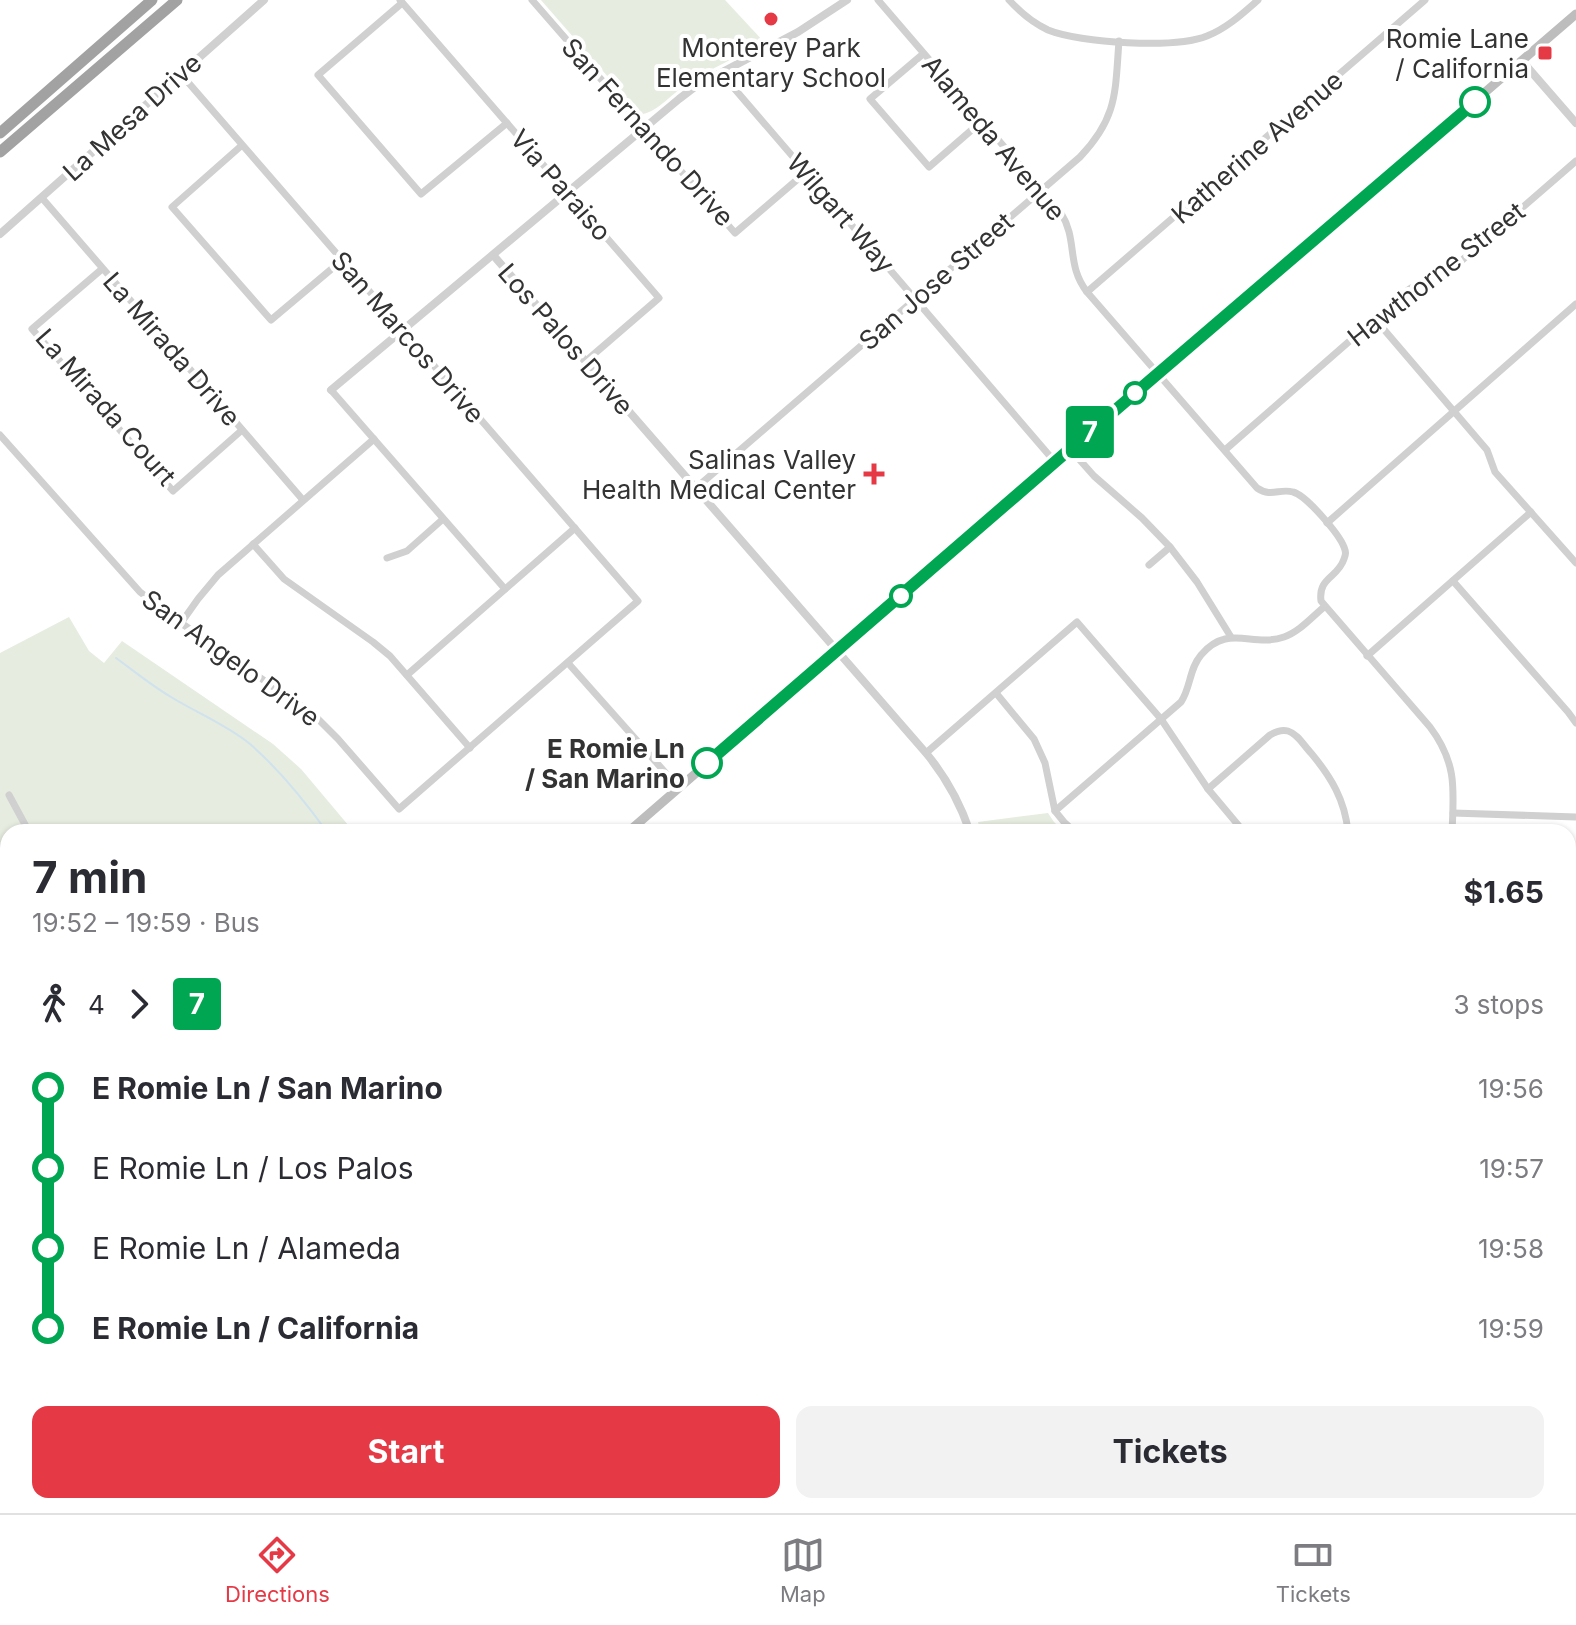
<!DOCTYPE html>
<html lang="en">
<head>
<meta charset="utf-8">
<style>
	:root { --surface:#fff; --page:#f2f2f3; --text:#2b2b33; --muted:#7c7c81; --line:#e1e1e2; --accent:#e63946 }
	body { margin:0; font-family:Inter,sans-serif; background:var(--page); color:var(--text); height:100vh; display:flex; flex-direction:column; font-size:30px; white-space:nowrap }
	* { box-sizing:border-box; margin:0 }
	p { font-size:26px; color:var(--muted) }
	.icon { flex:none; width:44px; height:44px; fill:none; stroke:currentColor; stroke-width:2; stroke-linecap:round; stroke-linejoin:round }
	.map { position:relative; flex:1; overflow:hidden }
	.details { position:absolute; left:0px; top:824px; width:1576px; height:690px; display:flex; flex-direction:column; background:var(--surface); border-radius:24px 24px 0 0; box-shadow:0 2px 6px #0004 }
	.details>* { flex:none }
	.badge { padding:0 16px; border-radius:6px; font-size:28px; line-height:52px }
	.map>.badge { position:absolute; translate:-50% -50%; box-shadow:0 0 0 4px #fff }
	.legs { display:flex; align-items:center; gap:12px; height:88px; padding:0 32px; font-size:26px }
	.legs p { margin-inline-start:auto }
	.head { display:flex; align-items:center; justify-content:space-between; height:136px; padding:0 32px }
	h1 { font-size:44px; font-weight:700; line-height:60px }
	.action { display:flex; gap:16px; margin-top:auto; padding:16px 32px }
	.action a { flex:1; height:92px; border-radius:16px; background:var(--accent); color:#fff; font-size:32px; font-weight:700; line-height:92px; text-align:center }
	.action a+a { background:var(--page); color:var(--text) }
	ul { padding:0 32px; list-style:none }
	li { display:flex; align-items:center; gap:28px; height:80px; font-size:30px }
	li i { display:grid; place-items:center; width:12px; height:100%; margin:0 10px; background:currentColor }
	li i::after { content:''; width:20px; height:20px; margin:-10px; border:6px solid; border-radius:50%; background:var(--surface) }
	li p { margin-inline-start:auto }
	li:first-child i { background:linear-gradient(#0000 50%,currentColor 0) }
	li:last-child i { background:linear-gradient(currentColor 50%,#0000 0) }
	.menu { display:flex; justify-content:space-around; align-items:center; height:112px; border-top:2px solid var(--line); background:var(--surface); font-size:22px; color:var(--muted) }
	.menu a { display:grid; justify-items:center; gap:4px }
	.menu .active { color:var(--accent) }
	.map>svg:first-child { display:block }
	.green { fill:#e6ecdf }
	.lines { fill:none; stroke-linecap:round; stroke-linejoin:round }
	.stream { stroke:#cfe2ee; stroke-width:2 }
	.minor { stroke:#d0d0d0; stroke-width:7 }
	.tertiary { stroke:#d0d0d0; stroke-width:8 }
	.secondary { stroke:#bdbdbd; stroke-width:9 }
	.trunk { stroke:#a2a2a2; stroke-width:11 }
	.line-1-casing { stroke:#fff; stroke-width:18 }
	.line-1 { stroke:#00a651; stroke-width:12 }
	.poi-dot { fill:#e63946; stroke:#fff; stroke-width:3 }
	.stop-1-dot { fill:#fff; stroke:#00a651; stroke-width:4 }
	.labels { text-anchor:middle; dominant-baseline:central; stroke-width:8; stroke-linejoin:round; paint-order:stroke }
	.poi-label { font-size:26px; fill:#333; stroke:#fff; text-anchor:end }
	.street-label { font-size:26px; fill:#333; stroke:#fff }
	.stop-label { font-size:26px; font-weight:bold; fill:#333; stroke:#fff; text-anchor:end }
</style>
</head>
<body>
<div class="map">
<svg width="1576" height="1513" viewBox="0 0 1576 1513">
	<rect width="100%" height="100%" fill="#fff"/>
	<!-- green -->
	<g class="green">
		<path d="M541,0H725L764,42C737,57 710,69 685,85C672,94 658,111 643,114L636,109Z"/>
		<polygon points="69,617 89,651 104,663 122,641 273,744 301,769 354,832 8,832 8,888 0,874 0,653"/>
		<polygon points="1048,813 1054,822 1062,830 1060,832 981,832 978,822"/>
	</g>
	<g class="lines">
		<!-- stream -->
		<path class="stream" d="M116,658C134,671 152,686 171,697C197,713 227,725 250,744C280,770 304,800 327,832"/>
		<!-- minor -->
		<g class="minor">
			<polyline points="400,0 659,298 586,361"/>
			<polyline points="532,0 735,233 806,172"/>
			<path d="M878,0L1061,213C1078,240 1066,265 1087,292L1257,488C1272,498 1279,488 1293,492C1306,495 1339,534 1344,547C1346,552 1346,554 1344,559C1338,578 1318,577 1321,601L1430,727C1457,763 1454,789 1452,832"/>
			<path d="M1009,0C1020,12 1033,23 1048,30C1080,43 1175,49 1207,36C1227,28 1242,14 1258,0"/>
			<polyline points="402,3 318,75 421,194 507,123"/>
			<polyline points="923,54 870,99 929,167 982,121"/>
			<polyline points="721,73 1055,462"/>
			<polyline points="241,146 172,207 271,320 341,261"/>
			<polyline points="42,198 303,500"/>
			<polyline points="102,269 32,329 173,491 242,430"/>
			<polyline points="1087,292 1425,0"/>
			<polyline points="1375,319 1487,450 1495,472 1576,563"/>
			<polyline points="331,390 505,589"/>
			<polyline points="0,435 140,592 181,623 314,715 338,739 399,809 638,601 180,73"/>
			<polyline points="1070,449 1094,476 1142,518 1170,547 1197,582 1231,637"/>
			<path d="M1225,450L1408,290C1422,279 1439,278 1453,268L1576,161"/>
			<path d="M696,488L1080,157C1118,117 1115,92 1119,41"/>
			<polyline points="1327,523 1576,304"/>
			<polyline points="253,544 284,579 373,642 390,656 470,748"/>
			<polyline points="387,558 407,551 443,519"/>
			<polyline points="1149,565 1170,547"/>
			<polyline points="1453,581 1568,712 1576,723"/>
			<polyline points="181,623 198,599 218,575 374,439"/>
			<polyline points="1367,656 1531,512"/>
			<polyline points="568,663 679,788"/>
			<polyline points="407,675 575,528"/>
			<polyline points="996,693 1034,739 1045,763 1055,811 1064,822 1075,832"/>
			<polyline points="926,753 1077,622 1161,719 1208,789 1244,832"/>
			<path d="M1208,789L1270,735C1275,732 1281,729 1288,731C1298,734 1304,746 1311,753C1331,777 1345,800 1348,832"/>
			<polyline points="9,795 29,832"/>
			<path d="M1055,811L1181,702C1191,687 1189,669 1201,655C1228,623 1252,648 1284,637C1299,632 1312,617 1324,607"/>
			<polyline points="1453,813 1576,817"/>
			<polyline points="1568,934 1576,935"/>
		</g>
		<!-- tertiary -->
		<g class="tertiary">
			<polyline points="1522,61 1576,123"/>
			<polyline points="0,234 264,0"/>
			<path d="M493,255L926,753C946,777 960,803 970,832"/>
			<polyline points="331,390 679,99 696,86 798,32 847,0"/>
		</g>
		<!-- secondary -->
		<g class="secondary">
			<polyline points="628,832 1070,449 1576,14"/>
			<polyline points="1568,1137 1576,1137"/>
			<polyline points="0,1306 8,1302"/>
		</g>
		<!-- trunk -->
		<g class="trunk">
			<polyline points="0,133 152,0"/>
			<polyline points="0,152 177,0"/>
			<polyline points="0,1149 8,1161"/>
			<polyline points="0,1177 8,1189"/>
			<polyline points="194,1506 198,1513"/>
			<polyline points="212,1506 216,1513"/>
		</g>
	</g>
	<g class="lines">
		<defs>
			<polyline id="line-1" points="707,763 1070,449 1475,102"/>
		</defs>
		<!-- line-1 casing -->
		<use href="#line-1" class="line-1-casing"/>
		<!-- line-1 -->
		<use href="#line-1" class="line-1"/>
	</g>
	<!-- markers -->
	<g class="poi-dot">
		<circle cx="771" cy="19" r="8"/>
		<rect x="1537" y="45" width="16" height="16" rx="4"/>
		<path d="M870 462h8v8h8v8h-8v8h-8v-8h-8v-8h8z"/>
	</g>
	<g class="stop-1-dot">
		<circle cx="1475" cy="102" r="14"/>
		<circle cx="1135" cy="393" r="10"/>
		<circle cx="901" cy="596" r="10"/>
		<circle cx="707" cy="763" r="14"/>
	</g>
	<g class="labels">
		<!-- poi labels -->
		<g class="poi-label">
			<text x="1529" y="38">Romie Lane<tspan x="1529" dy="30">/ California</tspan></text>
			<text x="771" y="47" text-anchor="middle">Monterey Park<tspan x="771" dy="30">Elementary School</tspan></text>
			<text x="856" y="459">Salinas Valley<tspan x="856" dy="30">Health Medical Center</tspan></text>
		</g>
		<!-- street labels -->
		<g class="street-label">
			<text transform="translate(132 117) rotate(-42)">La Mesa Drive</text>
			<text transform="translate(648 132) rotate(48)">San Fernando Drive</text>
			<text transform="translate(994 138) rotate(50)">Alameda Avenue</text>
			<text transform="translate(1257 147) rotate(-41)">Katherine Avenue</text>
			<text transform="translate(561 185) rotate(49)">Via Paraiso</text>
			<text transform="translate(841 213) rotate(49)">Wilgart Way</text>
			<text transform="translate(1436 274) rotate(-38)">Hawthorne Street</text>
			<text transform="translate(936 281) rotate(-41)">San Jose Street</text>
			<text transform="translate(408 337) rotate(49)">San Marcos Drive</text>
			<text transform="translate(566 339) rotate(49)">Los Palos Drive</text>
			<text transform="translate(172 349) rotate(49)">La Mirada Drive</text>
			<text transform="translate(106 407) rotate(49)">La Mirada Court</text>
			<text transform="translate(231 658) rotate(36)">San Angelo Drive</text>
		</g>
		<!-- stop labels -->
		<g class="stop-label">
			<text x="685" y="748">E Romie Ln<tspan x="685" dy="30">/ San Marino</tspan></text>
		</g>
	</g>
</svg>
<b class="badge" style="left:1090px;top:432px;background:#00a651;color:#fff">7</b>
<section class="details">
<div class="head"><div><h1>7 min</h1><p>19:52 – 19:59 · Bus</p></div><b>$1.65</b></div>
<div class="legs"><svg class="icon" aria-label="walk" viewBox="0 0 24 24"><circle cx="13" cy="4" r="2"/><path d="M13 8l-2 6 4 7M11 14l-3 7M7 12l3-4h3l4 4"/></svg>4<svg class="icon" aria-label="forward" viewBox="0 0 24 24"><path d="M9 5l7 7-7 7"/></svg><b class="badge" style="background:#00a651;color:#fff">7</b><p>3 stops</p></div>
<ul>
<li><i style="color:#00a651"></i><b>E Romie Ln / San Marino</b><p>19:56</p></li>
<li><i style="color:#00a651"></i><span>E Romie Ln / Los Palos</span><p>19:57</p></li>
<li><i style="color:#00a651"></i><span>E Romie Ln / Alameda</span><p>19:58</p></li>
<li><i style="color:#00a651"></i><b>E Romie Ln / California</b><p>19:59</p></li>
</ul>
<div class="action"><a>Start</a><a>Tickets</a></div>
</section>
</div>
<nav class="menu">
<a class="active"><svg class="icon" aria-label="directions" viewBox="0 0 24 24"><path d="M12 3l9 9-9 9-9-9zM9 14v-3h6M13 9l2 2-2 2"/></svg>Directions</a>
<a><svg class="icon" aria-label="map" viewBox="0 0 24 24"><path d="M3 6l6-2 6 2 6-2v14l-6 2-6-2-6 2zM9 4v14M15 6v14"/></svg>Map</a>
<a><svg class="icon" aria-label="tickets" viewBox="0 0 24 24"><path d="M3 7h18v10H3zM15 7v10"/></svg>Tickets</a>
</nav>
</body>
</html>
